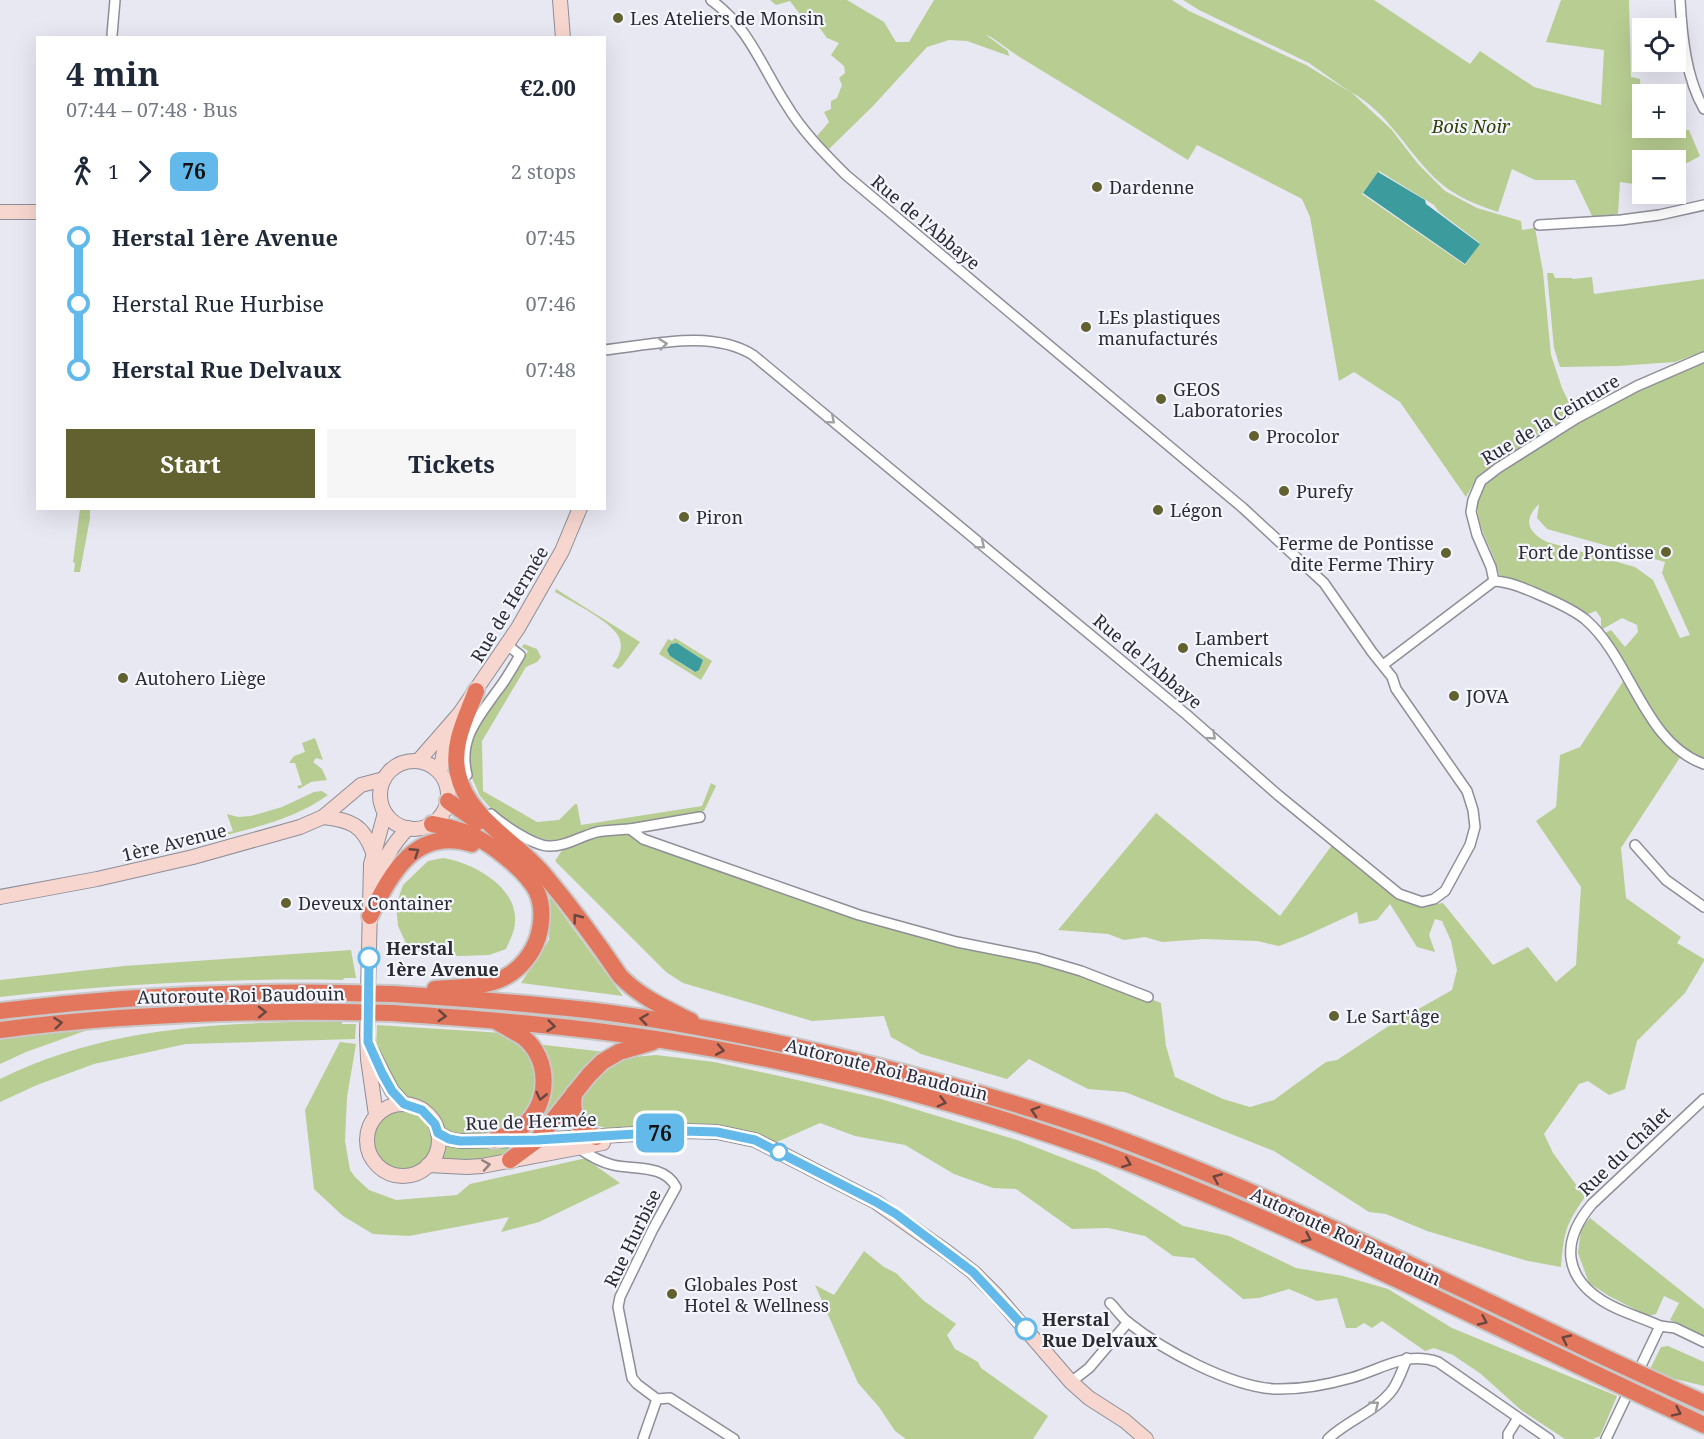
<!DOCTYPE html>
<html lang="en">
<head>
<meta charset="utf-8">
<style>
	:root { --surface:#fff; --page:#f6f6f7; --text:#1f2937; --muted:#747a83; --accent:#61622f }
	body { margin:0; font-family:"Noto Serif",serif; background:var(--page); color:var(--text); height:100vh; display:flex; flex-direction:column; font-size:22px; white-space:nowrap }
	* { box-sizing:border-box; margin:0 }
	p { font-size:20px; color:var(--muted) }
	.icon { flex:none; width:33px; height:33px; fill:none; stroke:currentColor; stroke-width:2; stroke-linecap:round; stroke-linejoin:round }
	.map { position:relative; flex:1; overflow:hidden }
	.drawer { position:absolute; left:36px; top:36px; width:570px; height:474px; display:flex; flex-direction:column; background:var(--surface); border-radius:0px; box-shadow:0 6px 24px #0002 }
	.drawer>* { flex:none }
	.badge { padding:0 12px; border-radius:9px; font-size:21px; line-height:39px }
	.controls { position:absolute; left:1632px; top:18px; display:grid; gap:12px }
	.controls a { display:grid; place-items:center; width:54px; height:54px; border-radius:0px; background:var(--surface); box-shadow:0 6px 24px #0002; font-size:30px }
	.map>.badge { position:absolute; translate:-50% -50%; box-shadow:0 0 0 3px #fff }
	.legs { display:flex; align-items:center; gap:9px; height:66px; padding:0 30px; font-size:20px }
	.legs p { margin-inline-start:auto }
	.head { display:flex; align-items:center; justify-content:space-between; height:102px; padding:0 30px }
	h1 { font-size:33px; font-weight:700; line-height:45px }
	.action { display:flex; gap:12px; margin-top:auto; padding:12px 30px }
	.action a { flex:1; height:69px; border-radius:0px; background:var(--accent); color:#fff; font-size:24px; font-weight:700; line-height:69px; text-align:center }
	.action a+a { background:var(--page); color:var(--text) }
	ul { padding:0 30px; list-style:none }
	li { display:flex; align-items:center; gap:21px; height:66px; font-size:22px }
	li i { display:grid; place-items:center; width:9px; height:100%; margin:0 8px; background:currentColor }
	li i::after { content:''; width:15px; height:15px; margin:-8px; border:4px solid; border-radius:50%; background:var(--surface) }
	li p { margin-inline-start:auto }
	li:first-child i { background:linear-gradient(#0000 50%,currentColor 0) }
	li:last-child i { background:linear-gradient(currentColor 50%,#0000 0) }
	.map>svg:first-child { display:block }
	.green { fill:#b8cd92; fill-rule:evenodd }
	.water { fill:#3c9b9d }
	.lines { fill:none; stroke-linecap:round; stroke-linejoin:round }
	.street-casing { stroke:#8d8e97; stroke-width:12 }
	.secondary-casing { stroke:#8d8e97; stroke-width:16 }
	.highway-casing { stroke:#c8c8c9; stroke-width:20 }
	.street { stroke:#fff; stroke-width:9 }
	.secondary { stroke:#f7d6cf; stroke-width:14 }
	.highway { stroke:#e3775e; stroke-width:16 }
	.highway-bridge-casing { stroke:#c8c8c9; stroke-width:20; stroke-linecap:butt }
	.highway-bridge { stroke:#e3775e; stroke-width:16 }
	.oneway { stroke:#a0a0a1 }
	.oneway2 { stroke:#6b463f }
	.oneway3 { stroke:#91817f }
	.line-1-casing { stroke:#fff; stroke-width:14 }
	.line-1 { stroke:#63b9e9; stroke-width:9 }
	.poi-dot { fill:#61622f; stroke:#f4f5ff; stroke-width:2 }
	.stop-1-dot { fill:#fff; stroke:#63b9e9; stroke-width:3 }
	.labels { text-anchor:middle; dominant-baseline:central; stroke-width:4.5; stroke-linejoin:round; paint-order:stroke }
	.poi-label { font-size:18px; fill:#2b2c2f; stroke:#f4f5ff; text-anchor:start }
	.park-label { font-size:18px; font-style:italic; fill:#314103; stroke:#f4f5ff }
	.street-label { font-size:18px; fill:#2b2c2f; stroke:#f4f5ff }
	.stop-label { font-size:18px; font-weight:bold; fill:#2b2c2f; stroke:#f4f5ff; text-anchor:start }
</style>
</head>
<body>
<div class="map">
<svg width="1704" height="1439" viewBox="0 0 1704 1439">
	<rect width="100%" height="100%" fill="#e7e8f2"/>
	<!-- green -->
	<g class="green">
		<path d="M770,0H847L884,22L896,42H909L934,0H1172L1189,11L1306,65L1350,92L1309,63L1199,10L1183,0H1374L1470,64L1480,51L1534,87L1601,105L1604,50L1546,42L1561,0H1629L1631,77L1640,79L1642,128L1689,130L1700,156L1676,169V160H1649L1648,155L1634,157V184L1620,182L1618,214L1593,218L1575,180H1535L1512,169L1498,212C1477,205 1454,196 1437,180C1408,153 1388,112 1351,92L1391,129L1418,164L1445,191L1477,208L1521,221L1522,230L1535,228L1543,272L1551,355L1562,388L1575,415L1483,472L1478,476L1466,497L1400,402L1354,372L1339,381L1310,217L1302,199L1197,145L1188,160L1018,56L991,37L986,35L1008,51L1009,56L967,41L949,40L927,47L873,106L828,150L817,136L829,122L824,112L831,109V101L837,98L842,85L839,78L845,73L844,66L831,55L839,43L827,38L819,27L808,25L790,1L776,5ZM1379,171L1434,205L1439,212L1480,243L1465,265L1362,194Z"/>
		<polygon points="1547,273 1553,273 1555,278 1572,278 1573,279 1592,277 1594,294 1704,279 1704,351 1675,362 1618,366 1560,367 1554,348"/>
		<path d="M1704,361V762L1680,747L1658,721L1605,633L1611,630L1625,647L1638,632L1637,625L1622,618L1601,630V618L1596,611L1588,614L1559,599L1502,577L1499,574C1492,540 1458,507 1493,477L1620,398ZM1539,504L1537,518L1547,529L1665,562L1662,573L1690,635L1680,638L1653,580L1635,567L1547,542C1527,532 1523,520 1539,504Z"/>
		<polygon points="80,509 90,509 90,518 80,572 74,572 75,563 73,562"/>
		<path d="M556,589L640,642L622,666L618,669L612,666C618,658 623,650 620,640C617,624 570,601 555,592Z"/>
		<path d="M675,638L712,661L701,680L659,654L668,639L672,641ZM677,643L703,660L694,672L670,656L667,650L671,644Z"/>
		<polygon points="524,644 537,649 541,657 537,662 526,667 482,741 483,791 537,822 559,820 575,804 577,804 581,825 702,806 711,783 716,786 704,811 693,815 593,829 568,839 555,841 532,837 493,811 480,796 472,778 468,762 469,747 474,732 488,708 498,700 528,651 522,647"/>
		<path d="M1624,680L1659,738L1681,756L1621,848L1626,898L1681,937L1677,943L1704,959V961L1685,993L1637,1041L1625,1089L1609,1095L1588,1081L1579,1084L1544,1134L1553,1153L1585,1197C1565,1225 1564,1233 1561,1267L1528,1261L1427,1231L1386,1214L1369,1212L1274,1151L1125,1092L1088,1089L1029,1059L1007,1079L921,1054L891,1037L884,1016L812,1021L683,983L666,972L555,861L564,847L596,835L635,833L859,915L1081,971L1161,1003L1166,1046L1175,1077L1223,1099L1250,1107L1274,1100L1326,1062L1337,1060L1387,1027L1452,990L1457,970L1451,941L1442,921L1435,919L1429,935L1435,952L1417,947L1390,904L1377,920L1359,924L1357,912L1305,936L1279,946L1257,941L1204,939L1162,942L1145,937L1124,940L1108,934L1058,930L1156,813L1280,916L1332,845L1398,899C1413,905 1426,906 1443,903L1493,965L1528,947L1556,982L1576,965L1581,887L1536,821L1556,807L1560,755L1580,747Z"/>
		<polygon points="315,738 323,760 316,758 313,762 322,769 327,780 311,782 299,789 297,786 302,785 295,763 289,763 294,756 305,752 302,743"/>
		<path d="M322,791L328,795C291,822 241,831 197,842L194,841L233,831L227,814L238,817L251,816L282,807L314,792Z"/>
		<path d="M443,858C471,862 514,885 515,917C516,929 511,938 506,949L489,955L459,956L419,951L406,943L398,926L396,905L403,885L428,861Z"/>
		<polygon points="550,897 623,996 521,983 549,940"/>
		<path d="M351,950L356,978H344L343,980C229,978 114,984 0,997V980L124,966Z"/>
		<path d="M342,1021V1024H356L355,1039L186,1044L94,1064L37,1085L0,1102V1079C109,1025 223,1023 342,1021Z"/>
		<polygon points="377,1025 503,1033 531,1051 540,1086 524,1121 494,1135 451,1135 443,1129 431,1108 406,1099 398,1093 376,1049"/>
		<polygon points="96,1027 26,1052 0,1064 0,1040 38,1033"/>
		<polygon points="340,1042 356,1044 347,1097 345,1141 350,1170 355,1177 369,1190 396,1200 457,1195 470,1184 582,1159 586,1159 620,1183 539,1222 501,1232 509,1217 409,1236 373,1234 343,1216 314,1189 305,1110"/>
		<polygon points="536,1044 605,1052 536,1136 517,1137 535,1121"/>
		<polygon points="656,1055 714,1062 802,1081 881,1099 1017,1140 1097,1171 1183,1226 1229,1236 1296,1268 1343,1276 1388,1289 1452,1328 1617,1396 1600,1436 1593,1439 1565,1439 1521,1410 1481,1374 1453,1355 1434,1348 1425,1351 1382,1321 1372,1328 1364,1323 1356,1328 1346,1328 1337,1298 1317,1301 1289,1289 1259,1298 1243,1299 1194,1258 1173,1256 1145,1236 1108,1228 1072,1229 1016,1189 993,1188 954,1174 905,1145 855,1136 820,1123 777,1142 726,1129 662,1127 606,1128 585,1122 579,1107 593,1078 620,1058"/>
		<circle cx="403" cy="1140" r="29"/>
		<path d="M443,1141L522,1145C498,1160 465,1163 437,1162Z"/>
		<polygon points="1590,1218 1704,1309 1704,1337 1670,1320 1679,1303 1664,1296 1656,1314 1648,1316 1609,1296 1589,1283 1578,1253 1581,1229"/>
		<polygon points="864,1251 884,1267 896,1273 924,1301 956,1324 947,1335 955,1349 978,1362 981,1368 1048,1416 1033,1439 906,1439 895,1431 879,1407 858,1383 815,1285 834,1295"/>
		<polygon points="1668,1346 1704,1362 1704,1386 1671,1378 1650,1369 1661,1347"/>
	</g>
	<!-- water -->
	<g class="water">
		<polygon points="1378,172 1425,200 1426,204 1480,244 1465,264 1363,193"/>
		<polygon points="677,643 703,660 699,670 695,672 670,656 667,650 671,644"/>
	</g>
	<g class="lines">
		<defs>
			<g id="street">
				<path d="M1680,0C1682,36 1686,78 1704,109"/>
				<polyline points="112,35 115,0"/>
				<polyline points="1539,225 1621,220 1659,215 1704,205"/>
				<path d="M604,350C652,345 711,329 753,355L1187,715L1278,795L1399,894L1422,902L1434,899L1445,891L1470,845L1475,827L1473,810L1467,791L1396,689L1392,677L1372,652L1324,583L1243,508L846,175C824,153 802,131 786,104C762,67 748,26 711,0"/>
				<polyline points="1494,581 1491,567 1477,535 1471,512 1473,500 1481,481 1498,468 1577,418 1637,386 1704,357"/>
				<path d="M1494,581C1511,582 1526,589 1542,596C1556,602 1574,610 1586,620C1631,659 1644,743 1704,764"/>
				<polyline points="1383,665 1494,581"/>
				<path d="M467,775C458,739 478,718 497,691C506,680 513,667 520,655L507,645"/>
				<path d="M491,814C502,824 532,845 548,846C565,847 581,836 597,832C608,830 619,830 630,829L643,839L859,915L957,942L1037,958L1081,971L1148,997"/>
				<polyline points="630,829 700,817"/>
				<polyline points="1635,845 1666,880 1704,907"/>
				<path d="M580,1149C590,1156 601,1162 613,1165C635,1170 664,1164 676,1187L653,1229L620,1297L618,1307L632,1378L637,1384L657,1399"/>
				<path d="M1110,1303C1117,1310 1122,1318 1129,1323C1164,1351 1230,1386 1274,1389C1300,1390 1326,1385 1351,1378C1382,1369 1406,1351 1438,1362L1549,1439"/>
				<polyline points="1660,1326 1675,1328 1704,1342"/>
				<polyline points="1071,1382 1089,1368 1128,1322"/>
				<polyline points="657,1399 670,1398 734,1439"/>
				<polyline points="643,1439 657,1399"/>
				<path d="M1328,1439C1348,1420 1377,1411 1393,1389C1399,1380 1403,1368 1407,1358"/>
				<polyline points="1508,1439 1508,1434 1518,1418"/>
				<path d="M1606,1439L1660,1326C1643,1318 1624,1313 1608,1304C1563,1279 1560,1242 1592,1204L1704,1099"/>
			</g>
			<g id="secondary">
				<polyline points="560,0 563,38"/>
				<polyline points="0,212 38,212"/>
				<polyline points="419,760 460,713 518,628 562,551 580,508"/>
				<circle cx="414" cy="795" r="34"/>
				<polyline points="440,772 445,746 456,724"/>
				<path d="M323,817C351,820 363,825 373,852"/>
				<path d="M376,887C381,863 391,846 408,828"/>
				<polyline points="0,897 97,879 193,857 300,827 323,817 361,785 384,779"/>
				<polyline points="372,1052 392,1091 404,1104"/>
				<circle cx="403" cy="1140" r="36"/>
				<polyline points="376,1115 368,1059 367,1035 371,864 385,813"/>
				<polyline points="438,1133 449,1139 460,1141 537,1140 684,1131 717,1132 755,1140 876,1202 947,1252 973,1272 996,1295 1071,1382 1089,1398 1125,1421 1146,1439"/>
				<polyline points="428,1165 467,1167 482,1166 603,1143"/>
			</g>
			<g id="highway">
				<path d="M476,691C466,718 451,745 458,774C467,818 519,843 546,877C572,908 597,942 620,976C640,997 665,1008 691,1021"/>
				<polyline points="448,801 478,822"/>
				<path d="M432,824C444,826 456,829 468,833C490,843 526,870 537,892C543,906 542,923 538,937C533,953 521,968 507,976C487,988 458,987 435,989"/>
				<path d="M370,916C391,873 416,826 472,844"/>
				<path d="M393,994C458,998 523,1003 587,1010C671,1020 754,1037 836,1056C924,1077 1012,1101 1098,1131C1277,1196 1447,1283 1619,1364"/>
				<path d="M0,1011C113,997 229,991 343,993"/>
				<path d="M392,1013C482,1019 572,1026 662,1040C808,1063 955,1100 1094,1150C1272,1215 1442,1302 1613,1382"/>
				<path d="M0,1030C114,1015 228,1011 342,1012"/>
				<path d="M574,1093C571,1115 576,1128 596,1137"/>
				<path d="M494,1140C504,1136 514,1133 523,1126C550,1104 551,1059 523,1037C515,1032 507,1028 499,1023"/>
				<polyline points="510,1160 537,1140 589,1075 602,1062 619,1052 653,1042"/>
				<polyline points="1658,1382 1704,1403"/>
				<polyline points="1649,1399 1704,1425"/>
			</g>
		</defs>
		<!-- street casing -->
		<use href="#street" class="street-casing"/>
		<!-- secondary casing -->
		<use href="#secondary" class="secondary-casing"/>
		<!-- highway casing -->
		<use href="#highway" class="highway-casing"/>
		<!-- street -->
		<use href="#street" class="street"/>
		<!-- secondary -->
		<use href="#secondary" class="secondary"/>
		<!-- highway -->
		<use href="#highway" class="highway"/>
		<defs>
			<g id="highway-bridge">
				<polyline points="343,993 393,994"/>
				<polyline points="342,1012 392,1013"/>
				<polyline points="1619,1364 1658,1382"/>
				<polyline points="1613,1382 1649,1399"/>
			</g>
		</defs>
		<!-- highway-bridge casing -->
		<use href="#highway-bridge" class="highway-bridge-casing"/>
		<!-- highway-bridge -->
		<use href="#highway-bridge" class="highway-bridge"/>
	</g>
	<!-- one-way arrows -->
	<defs><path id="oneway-chevron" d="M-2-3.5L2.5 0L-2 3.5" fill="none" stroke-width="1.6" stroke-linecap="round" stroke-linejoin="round" transform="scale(1.5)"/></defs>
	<g class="oneway">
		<use href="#oneway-chevron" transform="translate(663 344) rotate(-6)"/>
		<use href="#oneway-chevron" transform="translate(831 420) rotate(40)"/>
		<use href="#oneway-chevron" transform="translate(981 545) rotate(39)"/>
		<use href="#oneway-chevron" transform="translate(1212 736) rotate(42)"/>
		<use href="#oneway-chevron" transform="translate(1375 1405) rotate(-38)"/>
	</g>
	<g class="oneway2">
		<use href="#oneway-chevron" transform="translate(415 852) rotate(-33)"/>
		<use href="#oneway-chevron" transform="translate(577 918) rotate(-127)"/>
		<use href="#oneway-chevron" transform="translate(262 1012) rotate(-1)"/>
		<use href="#oneway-chevron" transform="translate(442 1016) rotate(4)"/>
		<use href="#oneway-chevron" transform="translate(644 1019) rotate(-172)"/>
		<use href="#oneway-chevron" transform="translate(58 1023) rotate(-6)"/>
		<use href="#oneway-chevron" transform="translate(551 1026) rotate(6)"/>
		<use href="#oneway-chevron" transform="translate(720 1050) rotate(10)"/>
		<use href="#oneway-chevron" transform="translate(541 1096) rotate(103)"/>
		<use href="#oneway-chevron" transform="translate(942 1102) rotate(15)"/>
		<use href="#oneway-chevron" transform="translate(1035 1111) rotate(-162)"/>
		<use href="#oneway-chevron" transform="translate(1127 1163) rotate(21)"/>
		<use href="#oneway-chevron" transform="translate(1217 1178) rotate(-157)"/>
		<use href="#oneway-chevron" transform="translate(1307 1238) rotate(25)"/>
		<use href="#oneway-chevron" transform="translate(1483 1321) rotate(25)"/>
		<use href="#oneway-chevron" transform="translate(1566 1339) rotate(-155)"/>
		<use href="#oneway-chevron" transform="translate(1677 1412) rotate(25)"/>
	</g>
	<use class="oneway3" href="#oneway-chevron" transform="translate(486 1165) rotate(-9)"/>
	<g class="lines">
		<defs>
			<polyline id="line-1" points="369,958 368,1042 382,1073 392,1091 404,1104 422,1110 435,1124 438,1133 449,1139 460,1141 537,1140 684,1131 717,1132 755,1140 876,1202 896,1214 973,1272 1026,1329"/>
		</defs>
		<!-- line-1 casing -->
		<use href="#line-1" class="line-1-casing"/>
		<!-- line-1 -->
		<use href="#line-1" class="line-1"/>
	</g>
	<!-- markers -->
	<g class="poi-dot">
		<circle cx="618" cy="18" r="6"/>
		<circle cx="1097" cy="187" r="6"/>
		<circle cx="1086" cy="327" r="6"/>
		<circle cx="1161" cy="399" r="6"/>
		<circle cx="1254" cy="436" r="6"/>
		<circle cx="1284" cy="491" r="6"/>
		<circle cx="1158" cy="510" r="6"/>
		<circle cx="684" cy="517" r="6"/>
		<circle cx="1666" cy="552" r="6"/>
		<circle cx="1446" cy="553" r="6"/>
		<circle cx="1183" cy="648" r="6"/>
		<circle cx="123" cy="678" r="6"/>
		<circle cx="1454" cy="696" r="6"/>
		<circle cx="286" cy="903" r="6"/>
		<circle cx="1334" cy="1016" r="6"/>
		<circle cx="672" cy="1294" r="6"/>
	</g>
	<g class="stop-1-dot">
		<circle cx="369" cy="958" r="10"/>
		<circle cx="779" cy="1152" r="8"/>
		<circle cx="1026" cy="1329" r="10"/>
	</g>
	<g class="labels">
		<!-- poi labels -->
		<g class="poi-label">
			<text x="630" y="18">Les Ateliers de Monsin</text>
			<text x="1109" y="187">Dardenne</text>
			<text x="1098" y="317">LEs plastiques<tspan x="1098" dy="21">manufacturés</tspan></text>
			<text x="1173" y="389">GEOS<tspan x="1173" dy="21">Laboratories</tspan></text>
			<text x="1266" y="436">Procolor</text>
			<text x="1296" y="491">Purefy</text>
			<text x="1170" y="510">Légon</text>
			<text x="696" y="517">Piron</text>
			<text x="1434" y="543" text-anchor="end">Ferme de Pontisse<tspan x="1434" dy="21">dite Ferme Thiry</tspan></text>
			<text x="1654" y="552" text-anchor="end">Fort de Pontisse</text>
			<text x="1195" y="638">Lambert<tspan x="1195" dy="21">Chemicals</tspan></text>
			<text x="135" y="678">Autohero Liège</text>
			<text x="1466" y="696">JOVA</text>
			<text x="298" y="903">Deveux Container</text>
			<text x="1346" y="1016">Le Sart'âge</text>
			<text x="684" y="1284">Globales Post<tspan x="684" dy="21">Hotel &amp; Wellness</tspan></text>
		</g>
		<!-- park labels -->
		<g class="park-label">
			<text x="1471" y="126">Bois Noir</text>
		</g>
		<!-- street labels -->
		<g class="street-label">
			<text transform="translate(926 222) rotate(40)">Rue de l'Abbaye</text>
			<text transform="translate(1550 419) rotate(-31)">Rue de la Ceinture</text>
			<text transform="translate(509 604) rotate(-59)">Rue de Hermée</text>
			<text transform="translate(1148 661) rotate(40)">Rue de l'Abbaye</text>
			<text transform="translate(174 842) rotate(-14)">1ère Avenue</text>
			<text transform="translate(241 995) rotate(-1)">Autoroute Roi Baudouin</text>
			<text transform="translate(887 1069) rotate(14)">Autoroute Roi Baudouin</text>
			<text transform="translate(531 1121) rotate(-2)">Rue de Hermée</text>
			<text transform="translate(1624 1151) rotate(-44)">Rue du Châlet</text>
			<text transform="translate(1346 1236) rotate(25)">Autoroute Roi Baudouin</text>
			<text transform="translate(632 1238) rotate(-64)">Rue Hurbise</text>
		</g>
		<!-- stop labels -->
		<g class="stop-label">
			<text x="386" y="948">Herstal<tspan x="386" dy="21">1ère Avenue</tspan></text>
			<text x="1042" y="1319">Herstal<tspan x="1042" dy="21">Rue Delvaux</tspan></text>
		</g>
	</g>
</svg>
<div class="controls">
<a><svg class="icon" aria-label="locate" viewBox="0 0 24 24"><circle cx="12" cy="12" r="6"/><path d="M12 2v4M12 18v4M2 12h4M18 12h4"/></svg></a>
<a>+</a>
<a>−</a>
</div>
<b class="badge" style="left:660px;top:1133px;background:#63b9e9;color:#111">76</b>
<section class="drawer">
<div class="head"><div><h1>4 min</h1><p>07:44 – 07:48 · Bus</p></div><b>€2.00</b></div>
<div class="legs"><svg class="icon" aria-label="walk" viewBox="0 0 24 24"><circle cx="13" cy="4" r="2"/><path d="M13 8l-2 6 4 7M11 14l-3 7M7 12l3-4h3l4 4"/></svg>1<svg class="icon" aria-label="forward" viewBox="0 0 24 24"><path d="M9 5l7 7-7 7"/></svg><b class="badge" style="background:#63b9e9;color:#111">76</b><p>2 stops</p></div>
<ul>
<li><i style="color:#63b9e9"></i><b>Herstal 1ère Avenue</b><p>07:45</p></li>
<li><i style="color:#63b9e9"></i><span>Herstal Rue Hurbise</span><p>07:46</p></li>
<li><i style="color:#63b9e9"></i><b>Herstal Rue Delvaux</b><p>07:48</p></li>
</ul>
<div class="action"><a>Start</a><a>Tickets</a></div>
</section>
</div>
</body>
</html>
